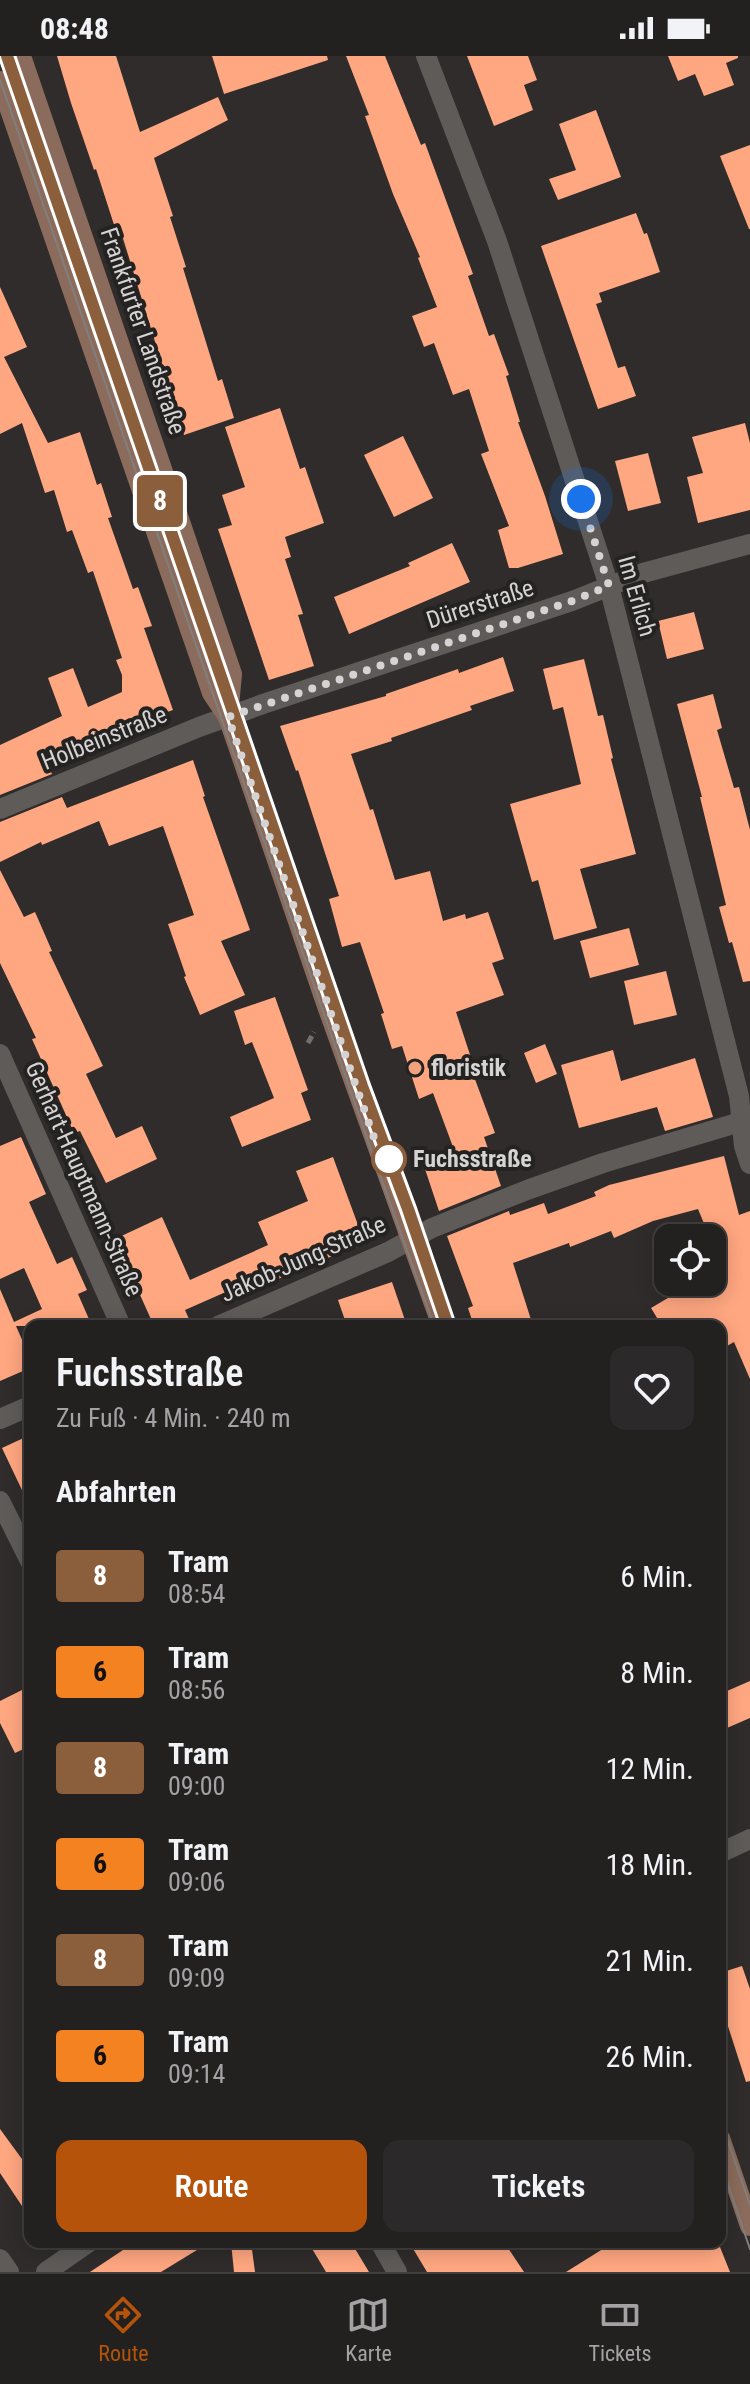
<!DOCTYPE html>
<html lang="de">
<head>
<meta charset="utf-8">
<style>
	:root { --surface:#232120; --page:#2b2929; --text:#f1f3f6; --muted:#a3a3a5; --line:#403e3e; --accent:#b45309 }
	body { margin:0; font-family:"Roboto Condensed",sans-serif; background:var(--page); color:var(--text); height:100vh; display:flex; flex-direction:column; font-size:30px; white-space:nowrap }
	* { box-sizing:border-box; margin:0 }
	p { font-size:26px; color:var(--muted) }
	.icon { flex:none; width:44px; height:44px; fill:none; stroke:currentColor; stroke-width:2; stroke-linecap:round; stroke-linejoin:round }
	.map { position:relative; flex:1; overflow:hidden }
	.sheet { position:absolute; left:24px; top:1264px; width:702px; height:928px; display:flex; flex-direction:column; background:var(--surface); border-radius:16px; box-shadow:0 4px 20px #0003,0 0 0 2px var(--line) }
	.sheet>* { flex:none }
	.badge { padding:0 16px; border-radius:6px; font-size:28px; line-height:52px }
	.fabs { position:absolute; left:654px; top:1168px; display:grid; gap:16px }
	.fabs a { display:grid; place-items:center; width:72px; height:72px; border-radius:16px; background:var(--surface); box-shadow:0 4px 20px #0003,0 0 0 2px var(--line); font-size:40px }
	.you { position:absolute; width:40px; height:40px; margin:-20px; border:6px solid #fff; border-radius:50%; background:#1a73e8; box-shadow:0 0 0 12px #1a73e833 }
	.map>.badge { position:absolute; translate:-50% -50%; box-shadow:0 0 0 4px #fff }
	h2 { padding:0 32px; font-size:30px; line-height:72px }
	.round { display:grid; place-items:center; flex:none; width:84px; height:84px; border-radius:16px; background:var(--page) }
	.summary { display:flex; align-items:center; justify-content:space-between; height:136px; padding:0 32px }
	h1 { font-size:38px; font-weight:600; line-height:60px }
	.button { display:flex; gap:16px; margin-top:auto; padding:16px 32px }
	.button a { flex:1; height:92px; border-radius:16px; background:var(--accent); color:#fff; font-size:32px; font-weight:600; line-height:92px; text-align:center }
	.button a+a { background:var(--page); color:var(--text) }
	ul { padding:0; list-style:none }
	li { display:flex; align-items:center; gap:24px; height:96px; padding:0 32px }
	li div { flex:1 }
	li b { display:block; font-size:30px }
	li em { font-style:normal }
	li .badge { min-width:88px; font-weight:700; text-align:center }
	.status { display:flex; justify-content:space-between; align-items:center; height:56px; padding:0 40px; background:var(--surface); direction:ltr }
	.status svg { height:22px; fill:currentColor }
	.tab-bar { display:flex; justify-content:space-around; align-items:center; height:112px; border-top:2px solid var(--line); background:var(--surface); font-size:22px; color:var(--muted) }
	.tab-bar a { display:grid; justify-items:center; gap:4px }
	.tab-bar .selected { color:var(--accent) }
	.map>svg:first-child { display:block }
	.building { fill:#ffa781 }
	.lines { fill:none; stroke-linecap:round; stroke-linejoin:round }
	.path { stroke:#72706f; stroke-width:5; stroke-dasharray:8 4; stroke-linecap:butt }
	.street { stroke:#5e5b59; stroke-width:20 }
	.secondary { stroke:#8b6b5b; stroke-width:20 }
	.tram { stroke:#817f7e; stroke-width:2 }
	.line-casing { stroke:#fff; stroke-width:18 }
	.line { stroke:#8b5e3c; stroke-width:12 }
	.walk { stroke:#d5d3d3; stroke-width:8; stroke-dasharray:0 14.4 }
	.poi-dot { fill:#f1a17d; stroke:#252322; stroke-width:3 }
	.stop-dot { fill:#fff; stroke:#8b5e3c; stroke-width:4 }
	.labels { text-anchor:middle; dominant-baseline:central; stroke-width:8; stroke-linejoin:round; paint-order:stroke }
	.street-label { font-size:24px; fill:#d5d3d3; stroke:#252322 }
	.poi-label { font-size:24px; font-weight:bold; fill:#d5d3d3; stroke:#252322; text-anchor:start }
	.stop-label { font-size:24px; font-weight:bold; fill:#d5d3d3; stroke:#252322; text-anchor:start }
</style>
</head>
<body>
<div class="status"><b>08:48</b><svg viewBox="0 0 49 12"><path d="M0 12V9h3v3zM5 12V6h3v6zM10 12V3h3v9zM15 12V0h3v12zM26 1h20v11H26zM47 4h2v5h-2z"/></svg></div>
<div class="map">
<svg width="750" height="2216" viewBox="0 0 750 2216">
	<rect width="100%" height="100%" fill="#2f2c2b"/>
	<!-- building -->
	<g class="building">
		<polygon points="57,0 116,0 140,76 218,41 228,64 154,102 173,160 170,161 186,211 183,212 218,325 222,323 234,362 184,379 121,176 117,178 96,113 94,114 71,47"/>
		<polygon points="212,0 327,0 328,4 224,38"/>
		<polygon points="346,0 385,0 421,89 425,87 473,218 468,220 489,280 494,278 509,319 506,320 520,366 518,366 545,440 563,498 518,512 509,512 498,474 509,470 481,398 489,395 469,333 453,339 434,287 424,291 412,260 437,251 418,202 420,201 393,138 365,60 369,59"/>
		<polygon points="467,0 528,0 537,24 524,29 533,54 494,70"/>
		<polygon points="668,0 738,0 738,2 726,7 734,29 704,40 695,18 678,25"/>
		<polygon points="596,54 621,121 558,144 549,123 576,114 559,68"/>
		<polygon points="750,89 750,173 749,173 720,100"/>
		<polygon points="636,157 644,178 647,177 660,216 599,237 602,246 596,248 618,312 625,310 636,340 598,353 541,190"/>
		<polygon points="0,231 27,291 4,301 48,387 80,376 97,429 101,427 112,461 108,462 133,533 138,531 152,570 144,572 173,654 121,672 46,704 52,718 0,739 0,689 62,660 48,622 73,612 88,651 122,636 122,619 116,604 122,602 93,515 88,517 72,474 67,476 54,434 45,437 22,367 0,378"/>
		<polygon points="280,352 300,413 305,411 324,467 285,481 291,501 285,503 303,558 298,559 314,610 269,624 218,473 232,469 222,439 245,431 225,371"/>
		<polygon points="745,367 750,387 750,454 698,467 687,421 703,417 692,381"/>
		<polygon points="403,380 433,442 394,461 364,399"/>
		<polygon points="648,397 661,447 628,455 615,405"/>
		<polygon points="452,487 470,526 349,578 334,541 410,510 408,507"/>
		<polygon points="694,556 704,593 667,603 658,565"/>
		<polygon points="503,601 514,635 470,650 472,654 391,682 392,685 351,698 370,754 373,753 395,824 430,815 443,865 465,858 466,863 488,856 504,903 492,907 504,939 456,956 476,1017 473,1018 495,1077 484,1081 501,1130 439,1155 424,1110 456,1099 433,1037 419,1043 402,990 392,993 381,958 384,957 360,886 342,891 329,843 339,840 298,714 296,715 280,670 386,640 386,638 458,613 459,617"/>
		<polygon points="584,603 598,660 603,659 613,702 611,703 636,798 580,813 597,872 554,884 538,824 532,826 510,748 581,728 563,651 553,654 543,613"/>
		<polygon points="713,638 722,672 717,674 734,732 739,731 750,774 750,925 743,926 732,886 729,887 719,851 726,849 700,741 702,741 677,648"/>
		<polygon points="193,704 205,740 203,741 250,874 221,885 245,939 200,959 184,921 186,920 168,868 194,859 163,770 109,790 99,765 42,789 41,786 0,806 0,766 62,741 67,752"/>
		<polygon points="0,814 24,861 35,856 52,895 49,896 103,1010 86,1018 116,1082 142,1070 157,1103 106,1127 80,1075 74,1077 32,983 36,982 0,907"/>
		<polygon points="629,872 639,909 590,922 580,885"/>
		<polygon points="666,915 677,959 634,969 624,925"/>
		<polygon points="275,941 308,1034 301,1037 311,1064 242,1091 230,1061 274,1042 252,986 245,989 234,955"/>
		<polygon points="545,988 557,1018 536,1027 524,997"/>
		<polygon points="613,994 621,1025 695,1002 713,1061 665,1075 657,1051 579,1072 561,1009"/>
		<polygon points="21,1081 46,1138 29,1146 57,1208 72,1201 87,1234 78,1238 92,1270 16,1270 30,1302 30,1312 0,1325 0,1233 14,1266 42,1253 24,1212 0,1223 0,1090"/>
		<polygon points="724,1100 739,1159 750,1155 750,1323 734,1286 720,1294 720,1270 662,1270 651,1252 695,1226 712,1226 712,1216 721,1211 712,1188 712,1182 710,1182 698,1153 653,1165 614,1182 611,1175 570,1191 569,1187 513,1207 533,1270 474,1270 468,1252 473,1250 447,1180 509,1155 510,1159 544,1147 548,1158 596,1140 594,1136 609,1129"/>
		<polygon points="333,1101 365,1188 306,1210 232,1245 228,1235 185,1254 189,1263 175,1270 154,1270 115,1183 162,1161 190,1224 268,1189 258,1166 308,1145 296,1115"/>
		<polygon points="392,1226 407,1270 347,1270 338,1244"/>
		<polygon points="30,1379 30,1451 2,1392"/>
		<polygon points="750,1625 750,1662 720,1675 720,1638"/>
		<polygon points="30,1630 30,1690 15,1697 0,1667 0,1645"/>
		<polygon points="742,1910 750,1933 750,2025 746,2026 726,1964 720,1966 720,1917"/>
		<polygon points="0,2073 30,2114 30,2162 0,2117"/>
		<polygon points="135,2186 210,2186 161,2216 90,2216"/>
		<polygon points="231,2186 251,2186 255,2216 234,2216"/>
		<polygon points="308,2186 351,2186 369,2216 326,2216"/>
		<polygon points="409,2186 504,2186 524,2216 427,2216"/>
		<polygon points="614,2186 718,2186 730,2216 566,2216"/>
	</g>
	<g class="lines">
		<!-- path -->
		<polyline class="path" points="308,987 314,976"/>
		<!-- street -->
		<g class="street">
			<polyline points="426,0 497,185 609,530 739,1040 744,1090 750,1108"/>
			<polyline points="0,753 199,671 263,648 572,545 643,517 750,488"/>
			<polyline points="0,998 121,1270"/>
			<polyline points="218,1270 388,1196 432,1172 527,1134 603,1107 750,1063"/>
			<polyline points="0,1363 30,1350"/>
			<polyline points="0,1445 30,1505"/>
			<polyline points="720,1797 750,1783"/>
			<polyline points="380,2186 397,2216"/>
			<polyline points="0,2203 9,2216"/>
			<polyline points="46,2216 89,2186"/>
		</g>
		<!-- secondary -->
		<g class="secondary">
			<polyline points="21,0 232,618 228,661"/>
			<polyline points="0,25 212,637 228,661 327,950 442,1270"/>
			<polyline points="720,2082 750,2170"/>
		</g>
		<!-- tram -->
		<g class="tram">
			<polyline points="7,0 362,1030 408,1153 448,1270"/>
			<polyline points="0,24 376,1108 434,1270"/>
			<polyline points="720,2062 750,2149"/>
			<polyline points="720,2105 750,2193"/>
		</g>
	</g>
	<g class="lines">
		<defs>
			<polyline id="line" points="7,0 362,1030 408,1153 448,1270"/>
		</defs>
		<!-- line casing -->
		<use href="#line" class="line-casing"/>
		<!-- line -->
		<use href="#line" class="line"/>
		<!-- walk -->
		<polyline class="walk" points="389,1103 379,1096 228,661 572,545 609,530 581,443"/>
	</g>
	<!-- markers -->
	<circle class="poi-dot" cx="415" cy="1012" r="8"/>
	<circle class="stop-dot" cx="389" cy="1103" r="16"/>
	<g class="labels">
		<!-- street labels -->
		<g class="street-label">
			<text transform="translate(143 275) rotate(71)">Frankfurter Landstraße</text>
			<text transform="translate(637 540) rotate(74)">Im Erlich</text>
			<text transform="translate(480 548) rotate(-18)">Dürerstraße</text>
			<text transform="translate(104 682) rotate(-22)">Holbeinstraße</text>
			<text transform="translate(84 1123) rotate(66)">Gerhart-Hauptmann-Straße</text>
			<text transform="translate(303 1203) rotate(-24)">Jakob-Jung-Straße</text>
		</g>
		<!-- poi labels -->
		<g class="poi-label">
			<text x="431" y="1012">floristik</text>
		</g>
		<!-- stop labels -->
		<g class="stop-label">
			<text x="413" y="1103">Fuchsstraße</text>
		</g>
	</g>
</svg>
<div class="fabs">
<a><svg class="icon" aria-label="locate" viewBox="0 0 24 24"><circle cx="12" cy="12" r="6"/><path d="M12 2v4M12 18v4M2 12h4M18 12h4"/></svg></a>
</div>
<div class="you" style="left:581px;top:443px"></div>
<b class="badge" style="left:160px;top:445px;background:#8b5e3c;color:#fff">8</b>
<section class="sheet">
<div class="summary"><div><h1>Fuchsstraße</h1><p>Zu Fuß · 4 Min. · 240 m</p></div><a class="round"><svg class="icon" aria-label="heart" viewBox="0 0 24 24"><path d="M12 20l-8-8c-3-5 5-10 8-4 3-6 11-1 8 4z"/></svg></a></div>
<h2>Abfahrten</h2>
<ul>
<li><span class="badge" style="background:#8b5e3c;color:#fff">8</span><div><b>Tram</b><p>08:54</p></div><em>6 Min.</em></li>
<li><span class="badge" style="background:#f58220;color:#111">6</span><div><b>Tram</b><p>08:56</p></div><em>8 Min.</em></li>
<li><span class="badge" style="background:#8b5e3c;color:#fff">8</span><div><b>Tram</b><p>09:00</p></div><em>12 Min.</em></li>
<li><span class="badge" style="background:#f58220;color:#111">6</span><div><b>Tram</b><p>09:06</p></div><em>18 Min.</em></li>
<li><span class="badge" style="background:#8b5e3c;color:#fff">8</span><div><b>Tram</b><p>09:09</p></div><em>21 Min.</em></li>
<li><span class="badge" style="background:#f58220;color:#111">6</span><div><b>Tram</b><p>09:14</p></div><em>26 Min.</em></li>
</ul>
<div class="button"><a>Route</a><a>Tickets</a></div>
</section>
</div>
<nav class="tab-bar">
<a class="selected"><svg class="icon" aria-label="directions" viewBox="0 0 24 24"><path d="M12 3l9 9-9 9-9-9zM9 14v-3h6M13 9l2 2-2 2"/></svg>Route</a>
<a><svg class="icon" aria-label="map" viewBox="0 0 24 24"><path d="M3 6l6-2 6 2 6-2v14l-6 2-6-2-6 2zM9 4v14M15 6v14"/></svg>Karte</a>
<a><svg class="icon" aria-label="tickets" viewBox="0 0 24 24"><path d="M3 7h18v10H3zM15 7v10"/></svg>Tickets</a>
</nav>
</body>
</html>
